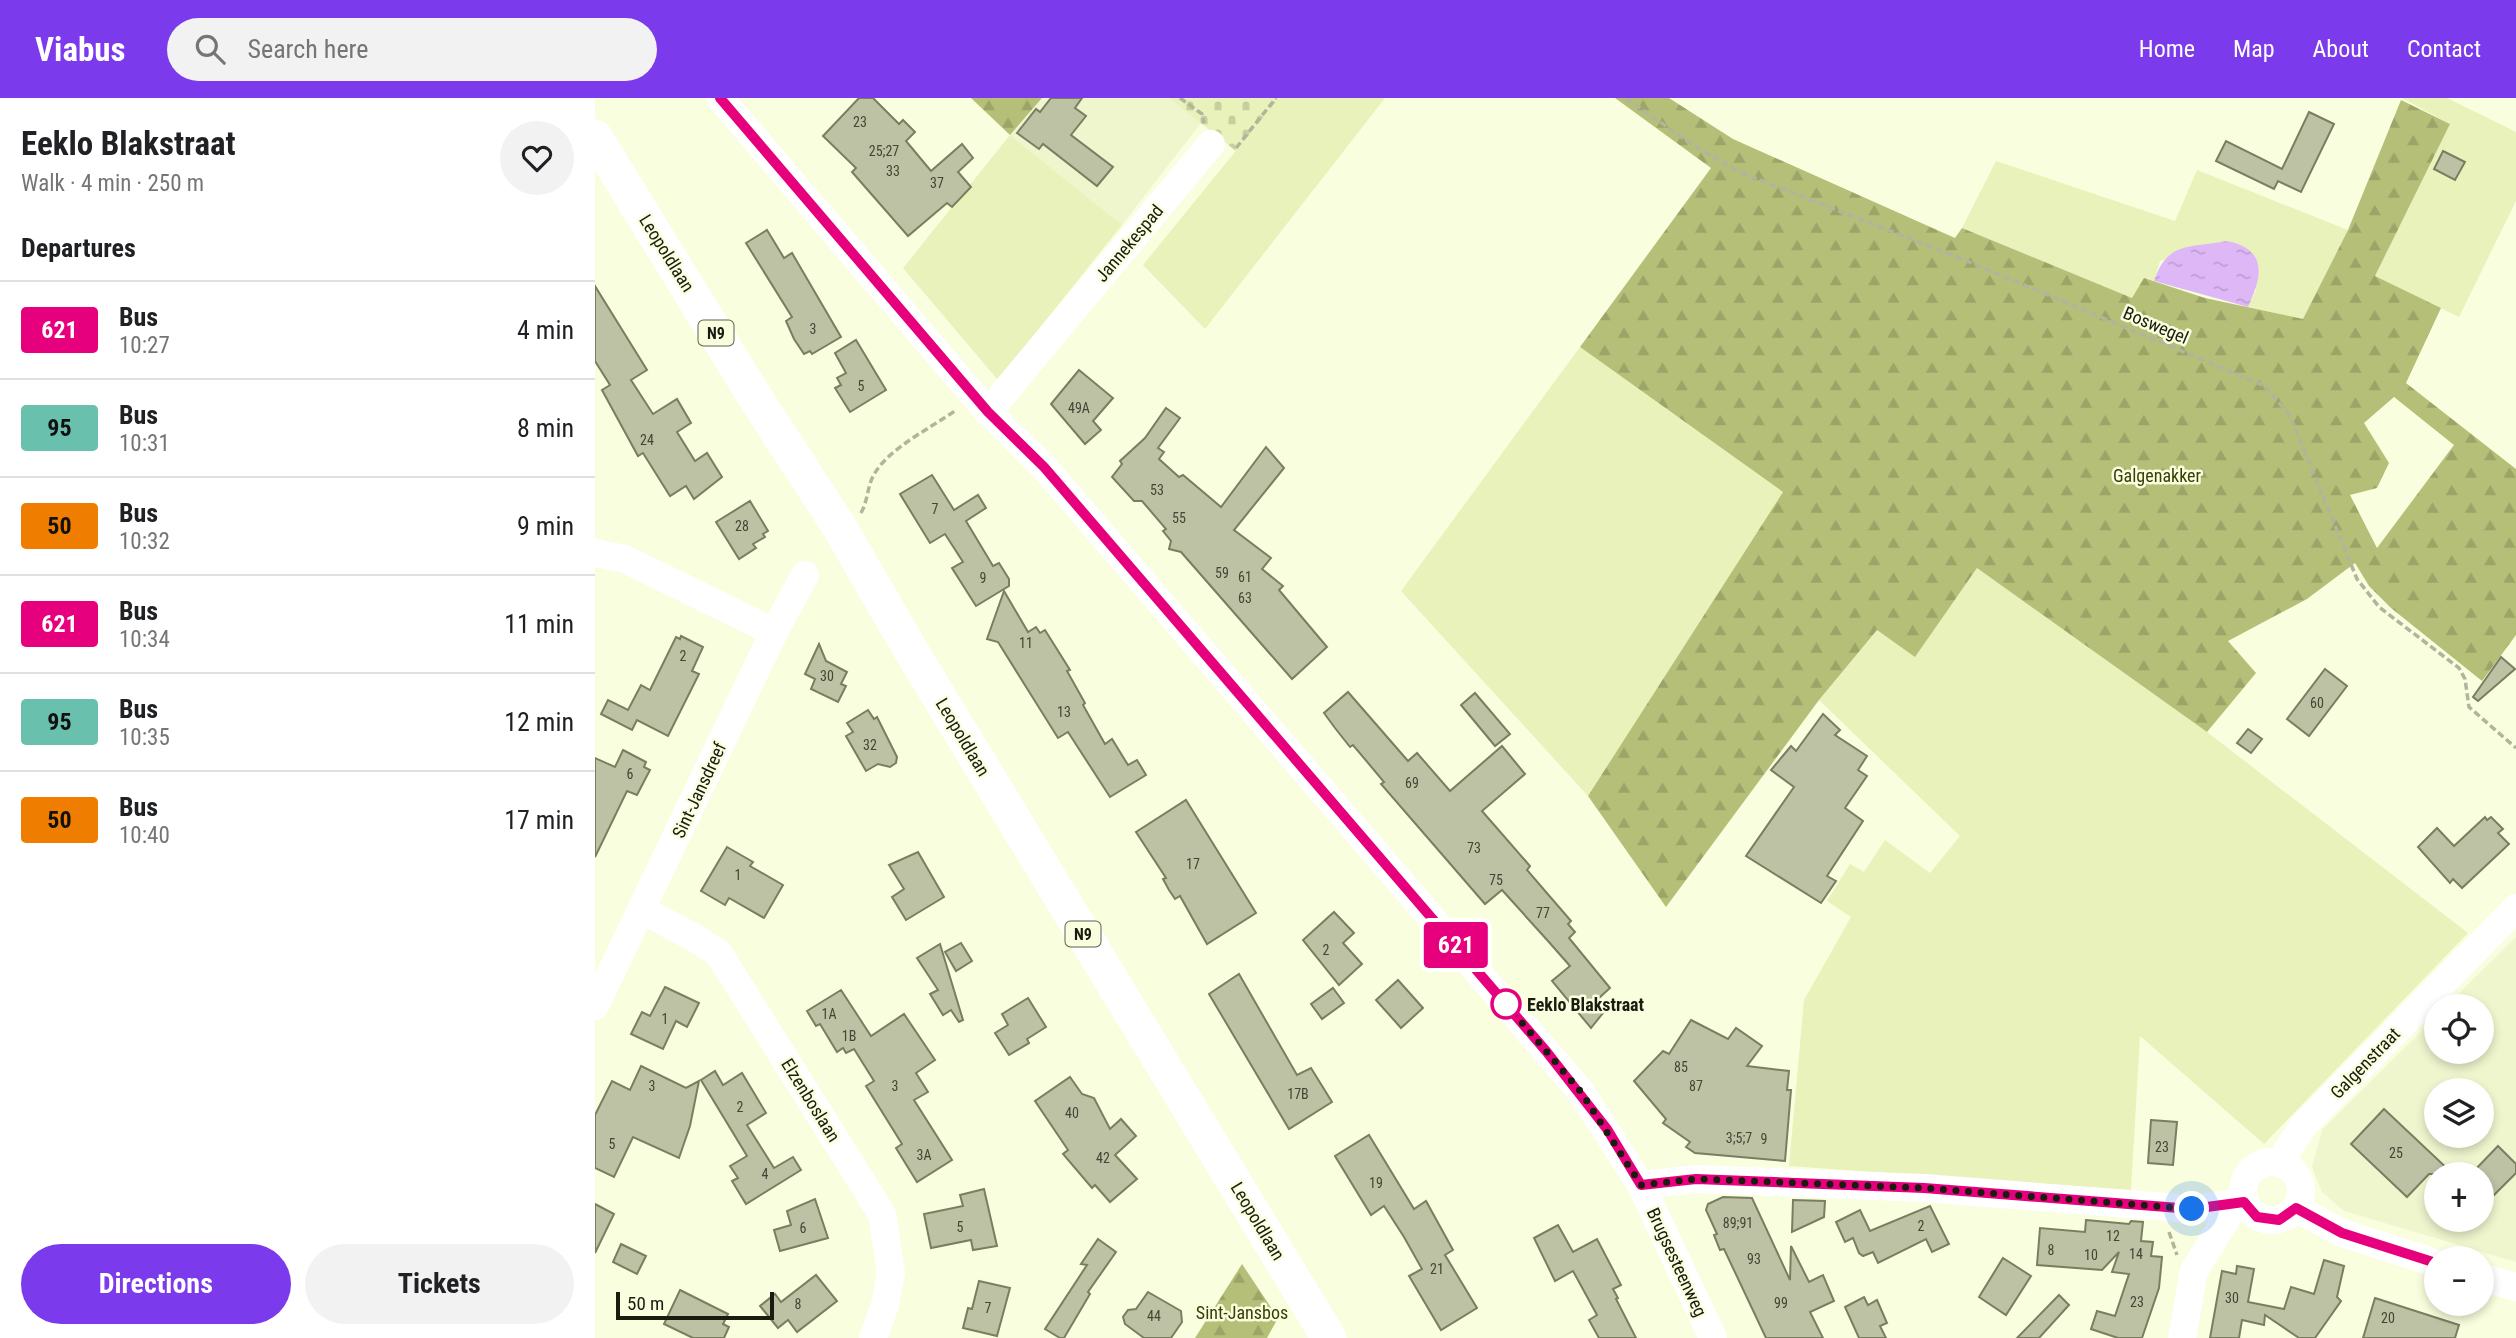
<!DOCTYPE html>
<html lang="en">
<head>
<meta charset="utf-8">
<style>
	:root { --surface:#fff; --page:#f2f2f2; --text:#202124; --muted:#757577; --line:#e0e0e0; --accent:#7c3aed }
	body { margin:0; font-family:"Roboto Condensed",sans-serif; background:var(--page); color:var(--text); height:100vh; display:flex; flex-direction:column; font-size:26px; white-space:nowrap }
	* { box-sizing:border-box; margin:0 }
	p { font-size:23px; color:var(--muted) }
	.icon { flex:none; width:38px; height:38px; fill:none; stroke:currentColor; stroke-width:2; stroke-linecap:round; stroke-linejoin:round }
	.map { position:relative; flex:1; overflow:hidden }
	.sheet { display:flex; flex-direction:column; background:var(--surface); width:595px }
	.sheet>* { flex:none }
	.badge { padding:0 14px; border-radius:5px; font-size:24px; line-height:46px }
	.buttons { position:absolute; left:1829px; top:896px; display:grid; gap:14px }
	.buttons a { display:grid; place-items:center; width:70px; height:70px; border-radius:50%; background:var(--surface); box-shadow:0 4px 10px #0003; font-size:35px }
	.scale { position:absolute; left:21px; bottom:18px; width:158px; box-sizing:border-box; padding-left:7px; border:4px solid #1a1c10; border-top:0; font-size:19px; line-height:24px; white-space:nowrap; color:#1a1c10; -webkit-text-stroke:5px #f9fede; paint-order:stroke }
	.you { position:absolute; width:35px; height:35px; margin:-18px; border:5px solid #fff; border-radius:50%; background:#1a73e8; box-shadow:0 0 0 10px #1a73e833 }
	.map>.badge { position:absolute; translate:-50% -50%; box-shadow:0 0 0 4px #fff }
	h2 { padding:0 21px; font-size:26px; line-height:63px }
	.round { display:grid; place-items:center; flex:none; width:74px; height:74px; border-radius:37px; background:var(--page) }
	.overview { display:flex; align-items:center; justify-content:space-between; height:119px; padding:0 21px }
	h1 { font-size:33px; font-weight:700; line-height:52px }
	.primary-button { display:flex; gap:14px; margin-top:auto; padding:14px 21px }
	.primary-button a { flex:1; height:80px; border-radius:42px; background:var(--accent); color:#fff; font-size:28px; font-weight:700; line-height:80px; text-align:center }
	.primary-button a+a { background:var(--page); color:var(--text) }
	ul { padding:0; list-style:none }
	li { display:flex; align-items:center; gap:21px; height:98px; padding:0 21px; border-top:2px solid var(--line) }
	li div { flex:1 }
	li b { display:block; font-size:26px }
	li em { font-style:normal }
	li .badge { min-width:77px; font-weight:700; text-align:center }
	header { display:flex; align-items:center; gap:42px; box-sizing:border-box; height:98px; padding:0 35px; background:var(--accent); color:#fff }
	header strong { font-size:33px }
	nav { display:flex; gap:38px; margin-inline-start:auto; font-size:24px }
	.search { width:490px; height:63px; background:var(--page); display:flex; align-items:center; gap:18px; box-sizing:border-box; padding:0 24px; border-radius:38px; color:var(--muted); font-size:26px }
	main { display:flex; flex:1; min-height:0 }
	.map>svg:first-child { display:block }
	.built { fill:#eff6ce; fill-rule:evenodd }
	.green { fill:#e9f2ba }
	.forest { fill:url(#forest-firs); fill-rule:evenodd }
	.cemetery { fill:url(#cemetery-stones) }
	.water { fill:url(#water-ripples) }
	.building { fill:#bdc2a4; stroke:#7a7e61; stroke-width:2 }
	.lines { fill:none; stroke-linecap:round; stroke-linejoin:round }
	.path { stroke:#b1b59b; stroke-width:3.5; stroke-dasharray:7 3.5; stroke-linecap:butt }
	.minor { stroke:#fff; stroke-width:28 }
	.major { stroke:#fff; stroke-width:35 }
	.line-casing { stroke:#fff; stroke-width:16 }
	.line { stroke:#e6007e; stroke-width:10 }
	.walk { stroke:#1a1c10; stroke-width:7; stroke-dasharray:0 12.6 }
	.stop-dot { fill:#fff; stroke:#e6007e; stroke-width:3.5 }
	.labels { text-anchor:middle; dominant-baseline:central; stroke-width:5; stroke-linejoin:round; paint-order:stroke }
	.number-label { font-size:14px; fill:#434635 }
	.shield { fill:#f9fede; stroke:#5d604e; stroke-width:2 }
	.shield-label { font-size:16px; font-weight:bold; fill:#1a1c10 }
	.street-label { font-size:18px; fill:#1a1c10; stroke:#f9fede }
	.park-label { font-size:18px; fill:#393e05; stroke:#f9fede }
	.stop-label { font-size:18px; font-weight:bold; fill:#1a1c10; stroke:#f9fede; text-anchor:start }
</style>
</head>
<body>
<header>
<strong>Viabus</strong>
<div class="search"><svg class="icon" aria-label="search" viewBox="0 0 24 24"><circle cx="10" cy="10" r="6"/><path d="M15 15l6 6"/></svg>Search here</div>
<nav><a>Home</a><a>Map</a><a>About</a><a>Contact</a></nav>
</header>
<main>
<section class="sheet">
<div class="overview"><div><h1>Eeklo Blakstraat</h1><p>Walk · 4 min · 250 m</p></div><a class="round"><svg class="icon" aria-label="heart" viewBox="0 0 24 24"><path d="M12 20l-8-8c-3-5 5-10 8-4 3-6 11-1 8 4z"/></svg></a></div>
<h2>Departures</h2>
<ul>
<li><span class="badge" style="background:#e6007e;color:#fff">621</span><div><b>Bus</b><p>10:27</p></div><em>4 min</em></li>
<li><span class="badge" style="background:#69c0ac;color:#111">95</span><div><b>Bus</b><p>10:31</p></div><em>8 min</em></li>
<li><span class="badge" style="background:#ef7d00;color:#111">50</span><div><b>Bus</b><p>10:32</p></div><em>9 min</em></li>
<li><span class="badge" style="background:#e6007e;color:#fff">621</span><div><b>Bus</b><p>10:34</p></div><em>11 min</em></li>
<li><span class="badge" style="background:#69c0ac;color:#111">95</span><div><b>Bus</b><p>10:35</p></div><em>12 min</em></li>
<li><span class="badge" style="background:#ef7d00;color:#111">50</span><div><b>Bus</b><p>10:40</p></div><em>17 min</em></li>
</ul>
<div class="primary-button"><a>Directions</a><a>Tickets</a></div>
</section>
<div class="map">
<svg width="1921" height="1240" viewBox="0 0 1921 1240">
	<defs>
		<pattern id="forest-firs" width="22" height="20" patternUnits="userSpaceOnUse" patternTransform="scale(1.75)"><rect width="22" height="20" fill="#b6bf78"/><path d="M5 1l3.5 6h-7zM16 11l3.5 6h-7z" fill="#9ca467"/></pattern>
		<pattern id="cemetery-stones" width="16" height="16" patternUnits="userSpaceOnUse" patternTransform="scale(1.75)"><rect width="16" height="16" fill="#e9f2ba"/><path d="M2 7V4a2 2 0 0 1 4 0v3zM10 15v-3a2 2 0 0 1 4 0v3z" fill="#c7cf9f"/></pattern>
		<pattern id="water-ripples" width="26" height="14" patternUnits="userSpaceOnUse" patternTransform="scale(1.75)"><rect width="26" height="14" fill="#deb8f6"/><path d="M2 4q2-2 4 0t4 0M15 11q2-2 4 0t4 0" fill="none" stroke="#be9ed2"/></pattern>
	</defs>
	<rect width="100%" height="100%" fill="#f9fede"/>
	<!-- built -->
	<g class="built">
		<polygon points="447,0 574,0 606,25 527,127 415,37"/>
		<path d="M1921,839V1164L1749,1113L1727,1094L1717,1069L1727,1032L1841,919V954H1886V908H1851ZM1841,992H1886V1038H1841ZM1841,1076H1886V1122H1841Z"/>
	</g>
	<!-- green -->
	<g class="green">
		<polygon points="684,0 790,0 610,231 548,167"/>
		<polygon points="1807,0 1852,0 1921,34 1921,103 1864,219 1780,178 1855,26"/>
		<polygon points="415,37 527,127 403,282 308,170"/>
		<polygon points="1401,63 1580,123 1602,72 1753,132 1708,221 1653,209 1661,192 1631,143 1565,163 1559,183 1549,180 1538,201 1367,130"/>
		<polygon points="985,249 1188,394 993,698 806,493"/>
		<polygon points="1382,470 1612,634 1873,835 1669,1046 1545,938 1536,1092 1194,1068 1209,902 1256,819 1232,803 1255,766 1269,774 1290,742 1335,775 1365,738 1224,602 1282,532 1320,558"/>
	</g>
	<!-- forest -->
	<g class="forest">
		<polygon points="376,0 447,0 415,37"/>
		<path d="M1020,0H1074L1138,41L1360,140L1367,130L1537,200L1549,180L1610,200L1708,221L1753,132L1806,2L1855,26L1780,178L1846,210L1811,285L1921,371V537L1887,583L1796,510L1774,488L1760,465L1712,501L1633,543L1661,575L1612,634L1382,470L1320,559L1282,532L1224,602L1071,809L993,698L1188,394L985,249L1116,70ZM1799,299L1859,347L1782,450L1755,397L1782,390L1794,365L1769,325Z"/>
		<polygon points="647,1166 683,1220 672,1240 600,1240"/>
	</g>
	<!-- cemetery -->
	<polygon class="cemetery" points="574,0 684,0 641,53"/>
	<!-- water -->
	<path class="water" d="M1632,143C1672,151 1668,177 1653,209L1559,183C1572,143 1595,150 1632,143Z"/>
	<!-- building -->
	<g class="building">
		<polygon points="264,0 278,0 304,26 308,22 320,34 311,43 336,73 367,46 378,60 363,74 376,89 357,109 352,105 313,138 257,74 261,70 228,38"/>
		<polygon points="456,0 487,0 480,10 491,18 476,37 518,69 502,88 448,46 444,51 422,35 441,11 445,14"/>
		<polygon points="1714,14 1739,26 1706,94 1683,83 1679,91 1621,63 1631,43 1687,71"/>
		<polygon points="1848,53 1870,64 1860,82 1839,71"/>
		<polygon points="172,132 189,160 197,155 246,239 217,256 215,253 209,256 199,241 191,223 197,219 151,145"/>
		<polygon points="0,188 52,272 36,282 58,316 82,301 96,325 82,334 100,363 112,355 127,379 99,401 91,388 75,398 48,355 43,358 7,292 15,287 0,263"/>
		<polygon points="261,242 291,292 255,314 240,290 246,287 242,280 251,275 240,255"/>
		<polygon points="484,272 518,300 498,323 506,332 490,346 456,306"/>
		<polygon points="571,310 585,320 563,350 569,354 564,361 584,379 588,377 626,409 671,349 689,370 639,432 676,460 667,471 688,488 684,492 732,549 697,581 586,454 574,451 576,443 568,433 571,431 547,403 539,403 517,379 527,366 525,363 550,340"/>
		<polygon points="337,377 359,412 383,397 391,410 371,423 398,468 404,465 414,481 414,488 381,508 357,470 368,464 350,436 335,445 305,396"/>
		<polygon points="155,403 173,433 168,436 170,439 158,446 161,450 144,461 121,424"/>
		<polygon points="409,493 433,534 441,529 445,535 450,532 475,572 472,573 490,605 488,607 510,646 517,641 533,667 542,662 551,677 515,699 473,634 463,640 403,544 392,541"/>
		<polygon points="86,538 108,549 97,573 104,576 73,638 42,622 37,632 6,616 13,602 33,612 46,587 55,592 81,539 85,541"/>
		<polygon points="224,546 231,563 252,574 246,586 251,588 243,604 216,591 220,581 210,576"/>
		<polygon points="1906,559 1920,571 1883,603 1878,599"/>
		<polygon points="1730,571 1752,588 1714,638 1692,621"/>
		<polygon points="753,594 813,663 822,655 855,693 907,648 930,676 887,713 935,768 932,772 976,823 973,826 980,834 974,840 1015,890 1003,901 1005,904 1002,908 1008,915 996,930 957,883 975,868 953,843 907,792 890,806 786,686 789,684 758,647 755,649 740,630 729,615"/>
		<polygon points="880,595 915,636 900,648 866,607"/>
		<polygon points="273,612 279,621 282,619 302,659 301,665 295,669 283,666 271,673 251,638 258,634 252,625"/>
		<polygon points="1228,616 1245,632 1240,637 1272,658 1263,672 1272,678 1250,710 1268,723 1232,778 1241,783 1226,805 1151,758 1199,689 1176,672 1196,648 1201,653"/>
		<polygon points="1653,631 1667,641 1656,655 1642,645"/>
		<polygon points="28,652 51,664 49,669 55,672 42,697 32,693 0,759 0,660 20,669"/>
		<polygon points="591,702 661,815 612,846 585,798 580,801 574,792 568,781 571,780 541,734"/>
		<polygon points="1890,719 1892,722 1896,719 1908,731 1903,735 1914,746 1867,790 1858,781 1855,785 1823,749 1842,730 1859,748"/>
		<polygon points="132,749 158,764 155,768 188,787 169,820 134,800 130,807 106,793"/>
		<polygon points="323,754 349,799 311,822 297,799 309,791 294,767"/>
		<polygon points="739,814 759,835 748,845 767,866 744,887 708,842"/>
		<polygon points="366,845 377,863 361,873 350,854"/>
		<polygon points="345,846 368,922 364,924 356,912 348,917 335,896 343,892 322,860"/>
		<polygon points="644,876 702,977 716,970 737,1004 694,1031 614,896"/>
		<polygon points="803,882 828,910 806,930 781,902"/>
		<polygon points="70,889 104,905 92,929 81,923 68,951 36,936 47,914 55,918"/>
		<polygon points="738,890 749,905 727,921 716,906"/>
		<polygon points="246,892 276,938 309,916 340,962 321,975 333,994 319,1002 357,1062 322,1084 301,1050 307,1046 271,988 279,983 259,951 251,955 248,950 242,954 225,926 221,928 212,913"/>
		<polygon points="433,900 451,929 432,941 434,945 414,957 400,935 413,927 407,916"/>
		<polygon points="1096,922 1133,941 1141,930 1167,948 1152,968 1194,973 1192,992 1196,992 1190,1063 1100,1055 1091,1049 1095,1044 1068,1025 1071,1021 1039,983 1068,953 1074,956"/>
		<polygon points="46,968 91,990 104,983 95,1028 84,1060 38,1039 19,1079 0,1070 0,1017 17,983 35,992"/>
		<polygon points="120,973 128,987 147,975 171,1015 152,1027 179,1070 198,1059 206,1072 151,1106 137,1083 143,1080 135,1068 152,1058 106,982"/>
		<polygon points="475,979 487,996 499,1000 515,1031 526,1021 541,1038 520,1057 542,1081 515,1104 500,1087 497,1090 468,1056 473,1052 440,1003"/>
		<polygon points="1789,1011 1858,1076 1834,1076 1812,1099 1756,1046"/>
		<polygon points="1556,1022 1582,1024 1578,1067 1553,1065"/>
		<polygon points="774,1037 819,1111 831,1103 858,1152 850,1157 882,1210 846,1232 814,1178 827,1171 809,1139 789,1108 776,1117 740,1058"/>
		<polygon points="1903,1048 1921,1066 1921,1075 1886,1110 1886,1076 1876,1076"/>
		<polygon points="389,1091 402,1148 378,1152 376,1142 336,1150 329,1116 368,1108 365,1097"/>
		<polygon points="1128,1099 1157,1100 1195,1182 1196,1148 1214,1184 1228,1177 1239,1203 1215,1214 1228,1240 1171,1240 1129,1151 1125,1152 1119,1137 1122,1136 1111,1112 1113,1106"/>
		<polygon points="220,1101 233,1140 185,1153 179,1132 196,1127 192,1113"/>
		<polygon points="1198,1102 1230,1103 1229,1119 1197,1134"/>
		<polygon points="0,1106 19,1116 0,1155"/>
		<polygon points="1335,1108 1354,1146 1337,1154 1331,1141 1283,1165 1278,1154 1268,1158 1264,1155 1258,1140 1250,1144 1241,1124 1265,1112 1275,1133"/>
		<polygon points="1491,1122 1534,1126 1536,1123 1548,1124 1546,1143 1558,1144 1556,1158 1567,1159 1564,1190 1547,1240 1523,1240 1496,1231 1502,1213 1520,1218 1534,1176 1517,1174 1524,1154 1507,1172 1442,1167 1445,1130 1490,1134"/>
		<polygon points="963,1127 978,1154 1002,1141 1026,1187 1018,1191 1023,1200 1021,1201 1041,1240 1004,1240 994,1222 1002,1217 978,1173 960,1183 939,1140"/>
		<polygon points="503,1141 521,1154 493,1194 495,1196 469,1240 465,1240 450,1231 492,1167 486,1166"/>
		<polygon points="26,1146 51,1158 42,1176 18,1164"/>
		<polygon points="1408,1160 1436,1178 1411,1217 1384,1199"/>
		<polygon points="1729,1162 1749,1168 1742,1199 1746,1203 1720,1240 1704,1240 1670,1217 1669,1227 1647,1222 1644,1240 1615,1240 1627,1173 1641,1176 1642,1168 1659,1171 1653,1204 1689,1211 1696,1189 1719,1196"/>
		<polygon points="221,1177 242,1203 202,1234 193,1222 183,1230 165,1208 180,1196 186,1204"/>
		<polygon points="384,1183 415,1190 402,1238 368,1230 373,1210 377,1211"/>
		<polygon points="85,1192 133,1216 128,1226 134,1229 129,1240 98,1240 69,1226"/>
		<polygon points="553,1194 586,1213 587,1224 576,1240 549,1240 530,1226 528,1219 533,1212 541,1211"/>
		<polygon points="1464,1197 1474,1207 1444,1240 1422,1240"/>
		<polygon points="1269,1199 1273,1207 1282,1202 1292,1225 1285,1228 1291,1240 1264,1240 1250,1209"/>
		<polygon points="1780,1200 1864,1227 1860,1240 1768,1240"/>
	</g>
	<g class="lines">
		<!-- path -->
		<g class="path">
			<polyline points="585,0 607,16 609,25"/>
			<polyline points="1031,0 1095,45 1142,73 1372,163 1670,288 1695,318 1762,481 1784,509 1864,570 1870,581 1874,609 1921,650"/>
			<polyline points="641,50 681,0"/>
			<path d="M266,415C272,404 272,394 276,383C287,353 335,331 361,312"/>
			<polyline points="1574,1134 1582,1157"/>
		</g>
		<!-- minor -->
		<g class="minor">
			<polyline points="125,0 393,314 449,369 986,994 1046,1087 1118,1240"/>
			<polyline points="393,314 616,46"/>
			<polyline points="0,455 30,461 179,534"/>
			<polyline points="47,812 100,840 124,856 287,1116 296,1175 290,1207 278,1240"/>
			<polyline points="0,908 179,534 210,477"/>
			<circle cx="1677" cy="1093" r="29"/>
			<polyline points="1684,1065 1709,1027 1921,810"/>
			<polyline points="1046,1087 1101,1081 1329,1090 1597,1111 1649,1104"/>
			<polyline points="1701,1110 1747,1135 1841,1165"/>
			<polyline points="1886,1179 1921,1189"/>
			<polyline points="1587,1240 1599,1173 1640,1107"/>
		</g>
		<!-- major -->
		<polyline class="major" points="0,39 158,296 245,430 315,551 734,1240"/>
	</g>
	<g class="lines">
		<defs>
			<polyline id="line" points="125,0 393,314 449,369 951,953 1012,1031 1046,1087 1101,1081 1329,1090 1597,1111 1649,1104 1662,1119 1684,1122 1701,1110 1747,1135 1841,1165"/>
		</defs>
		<!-- line casing -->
		<use href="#line" class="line-casing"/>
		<!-- line -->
		<use href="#line" class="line"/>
		<!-- walk -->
		<polyline class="walk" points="911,906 986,994 1046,1087 1101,1081 1329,1090 1597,1111"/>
	</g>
	<!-- markers -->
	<circle class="stop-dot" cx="911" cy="906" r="14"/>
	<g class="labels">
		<!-- number labels -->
		<g class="number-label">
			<text x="265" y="24">23</text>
			<text x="289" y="53">25;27</text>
			<text x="298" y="73">33</text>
			<text x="342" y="85">37</text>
			<text x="218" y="231">3</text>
			<text x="266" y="288">5</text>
			<text x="484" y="310">49A</text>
			<text x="52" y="342">24</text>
			<text x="562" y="392">53</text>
			<text x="340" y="411">7</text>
			<text x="584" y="420">55</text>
			<text x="147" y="428">28</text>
			<text x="627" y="475">59</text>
			<text x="650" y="479">61</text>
			<text x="388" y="480">9</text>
			<text x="650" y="500">63</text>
			<text x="431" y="545">11</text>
			<text x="88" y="558">2</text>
			<text x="232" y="578">30</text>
			<text x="1722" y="605">60</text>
			<text x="469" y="614">13</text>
			<text x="275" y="647">32</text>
			<text x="35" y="676">6</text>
			<text x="817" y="685">69</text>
			<text x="879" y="750">73</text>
			<text x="598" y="766">17</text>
			<text x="143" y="777">1</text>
			<text x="901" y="782">75</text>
			<text x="948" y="815">77</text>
			<text x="731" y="852">2</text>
			<text x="234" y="916">1A</text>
			<text x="70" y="921">1</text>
			<text x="254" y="938">1B</text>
			<text x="1086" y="969">85</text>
			<text x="57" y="988">3</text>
			<text x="300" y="988">3</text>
			<text x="1101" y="988">87</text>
			<text x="703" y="996">17B</text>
			<text x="145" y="1009">2</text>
			<text x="477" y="1015">40</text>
			<text x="1144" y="1040">3;5;7</text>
			<text x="1169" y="1041">9</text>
			<text x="17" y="1046">5</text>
			<text x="1567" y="1049">23</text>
			<text x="1801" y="1055">25</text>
			<text x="329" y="1057">3A</text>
			<text x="508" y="1060">42</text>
			<text x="170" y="1076">4</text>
			<text x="781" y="1085">19</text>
			<text x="1143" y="1125">89;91</text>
			<text x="1326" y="1128">2</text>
			<text x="365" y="1129">5</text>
			<text x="208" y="1130">6</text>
			<text x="1518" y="1138">12</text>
			<text x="1456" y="1152">8</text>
			<text x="1541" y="1156">14</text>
			<text x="1496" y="1157">10</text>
			<text x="1159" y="1161">93</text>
			<text x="842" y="1171">21</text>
			<text x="1637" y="1200">30</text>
			<text x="1542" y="1204">23</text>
			<text x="1186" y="1205">99</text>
			<text x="203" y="1206">8</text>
			<text x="393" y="1210">7</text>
			<text x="559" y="1218">44</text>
			<text x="1793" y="1220">20</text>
		</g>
		<!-- shield labels -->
		<g class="shield">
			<rect x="103.5" y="222.5" width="35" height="25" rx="5"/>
			<rect x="470.5" y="823.5" width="35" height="25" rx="5"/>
		</g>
		<g class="shield-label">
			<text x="121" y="235">N9</text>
			<text x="488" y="836">N9</text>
		</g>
		<!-- street labels -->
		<g class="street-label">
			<text transform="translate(534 145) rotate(-50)">Jannekespad</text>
			<text transform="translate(72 155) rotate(58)">Leopoldlaan</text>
			<text transform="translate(1561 227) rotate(23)">Boswegel</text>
			<text transform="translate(368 639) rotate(59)">Leopoldlaan</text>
			<text transform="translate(104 692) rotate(-65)">Sint-Jansdreef</text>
			<text transform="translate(1770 965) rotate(-46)">Galgenstraat</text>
			<text transform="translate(216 1002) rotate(58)">Elzenboslaan</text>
			<text transform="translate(663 1123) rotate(59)">Leopoldlaan</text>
			<text transform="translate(1082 1164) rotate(65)">Brugsesteenweg</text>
		</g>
		<!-- park labels -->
		<g class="park-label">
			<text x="1562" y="377">Galgenakker</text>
			<text x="647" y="1214">Sint-Jansbos</text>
		</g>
		<!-- stop labels -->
		<g class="stop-label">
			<text x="932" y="906">Eeklo Blakstraat</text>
		</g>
	</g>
</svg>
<div class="buttons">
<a><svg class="icon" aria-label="locate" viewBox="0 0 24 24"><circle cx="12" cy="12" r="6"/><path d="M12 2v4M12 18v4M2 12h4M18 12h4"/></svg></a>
<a><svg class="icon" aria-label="layers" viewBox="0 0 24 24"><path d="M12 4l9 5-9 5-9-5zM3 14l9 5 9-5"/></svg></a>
<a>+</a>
<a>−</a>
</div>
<div class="scale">50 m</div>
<div class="you" style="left:1597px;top:1111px"></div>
<b class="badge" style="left:861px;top:847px;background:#e6007e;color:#fff">621</b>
</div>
</main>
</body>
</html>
